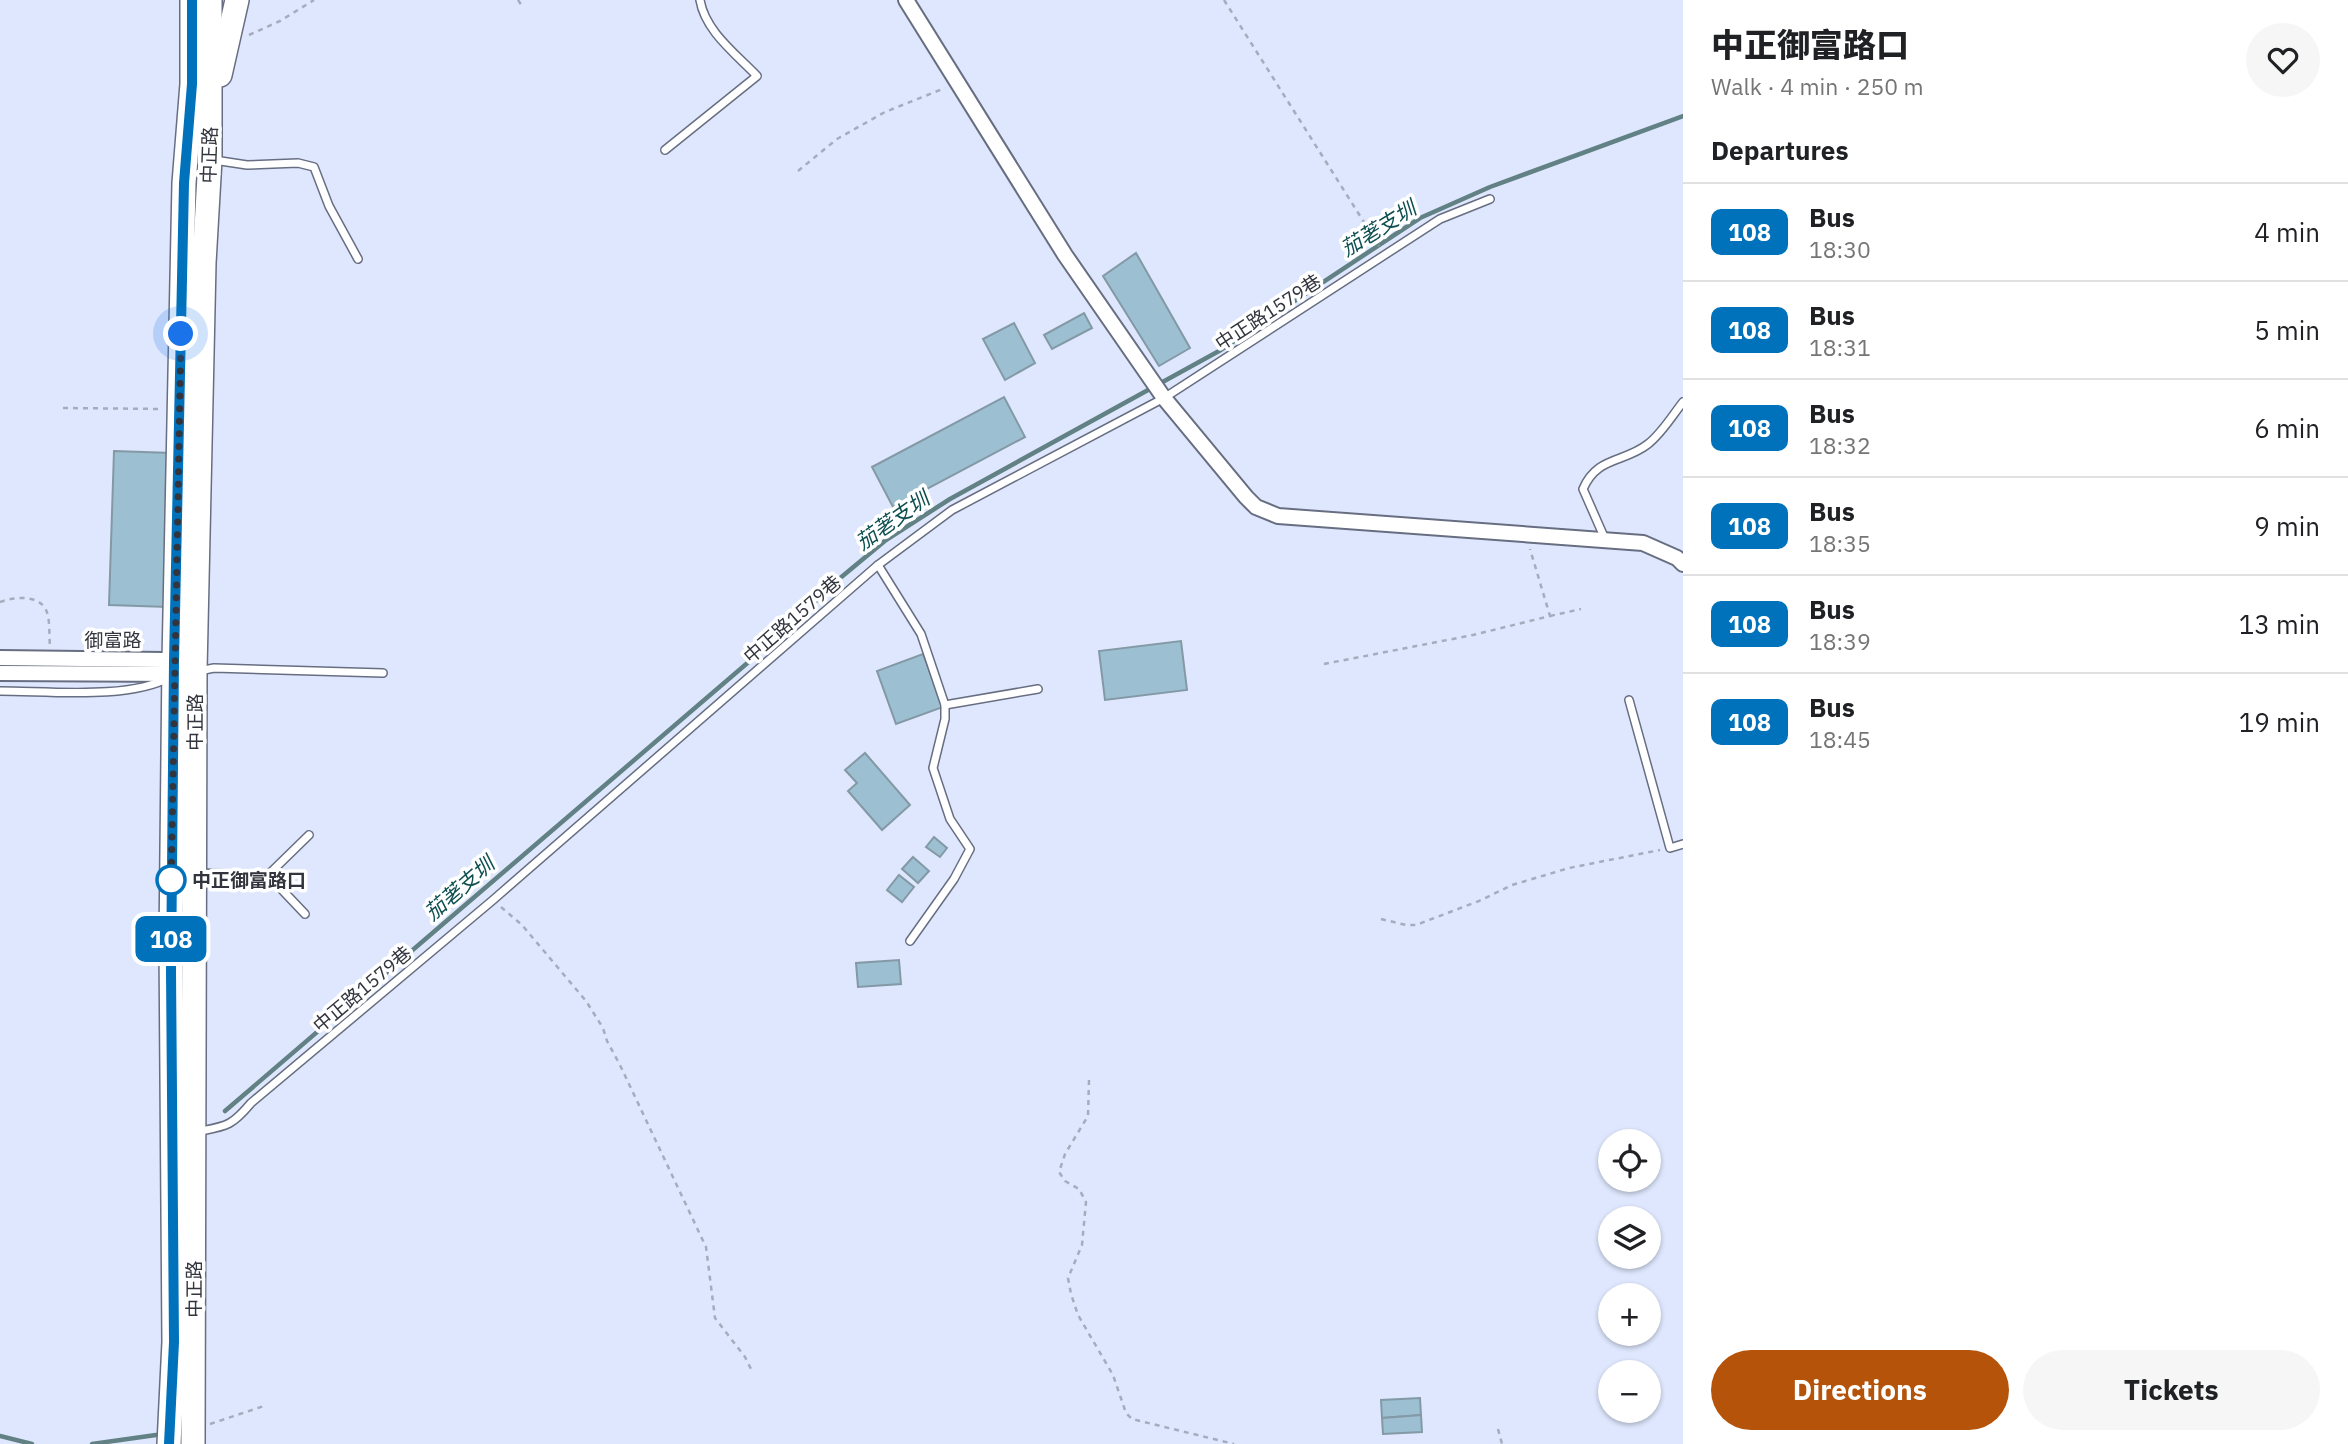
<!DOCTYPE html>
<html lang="en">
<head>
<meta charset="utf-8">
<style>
	:root { --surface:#fff; --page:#f6f6f6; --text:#202124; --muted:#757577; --line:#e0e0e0; --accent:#b45309 }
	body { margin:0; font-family:"IBM Plex Sans","Noto Sans TC",sans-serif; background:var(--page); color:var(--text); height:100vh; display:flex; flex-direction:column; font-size:26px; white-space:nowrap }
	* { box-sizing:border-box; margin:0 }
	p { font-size:23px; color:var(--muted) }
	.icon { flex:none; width:38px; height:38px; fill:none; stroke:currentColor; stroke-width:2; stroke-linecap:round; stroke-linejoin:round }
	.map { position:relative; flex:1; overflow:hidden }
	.details { display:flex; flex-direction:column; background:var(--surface); width:665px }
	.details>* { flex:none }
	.badge { padding:0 14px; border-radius:10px; font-size:24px; line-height:46px }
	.controls { position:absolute; left:1598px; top:1129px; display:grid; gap:14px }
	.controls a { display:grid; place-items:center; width:63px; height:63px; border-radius:50%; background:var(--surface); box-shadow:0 2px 5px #0004; font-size:35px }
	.you { position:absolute; width:35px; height:35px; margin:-18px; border:5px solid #fff; border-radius:50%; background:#1a73e8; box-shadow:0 0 0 10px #1a73e833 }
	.map>.badge { position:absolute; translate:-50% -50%; box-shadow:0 0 0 4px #fff }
	h2 { padding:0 28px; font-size:26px; line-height:63px }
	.round { display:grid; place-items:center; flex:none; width:74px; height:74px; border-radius:37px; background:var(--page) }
	.headline { display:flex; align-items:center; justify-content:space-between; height:119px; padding:0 28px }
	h1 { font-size:33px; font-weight:800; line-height:52px }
	.button { display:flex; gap:14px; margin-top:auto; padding:14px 28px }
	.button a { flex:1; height:80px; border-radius:42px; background:var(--accent); color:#fff; font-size:28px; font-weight:800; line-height:80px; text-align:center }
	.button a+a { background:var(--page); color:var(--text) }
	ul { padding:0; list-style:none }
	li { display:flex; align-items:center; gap:21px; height:98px; padding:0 28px; border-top:2px solid var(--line) }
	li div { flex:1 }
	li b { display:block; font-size:26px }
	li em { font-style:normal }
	li .badge { min-width:77px; font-weight:700; text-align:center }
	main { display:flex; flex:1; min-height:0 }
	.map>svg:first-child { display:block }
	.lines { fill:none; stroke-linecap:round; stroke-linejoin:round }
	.stream { stroke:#628184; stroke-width:4.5 }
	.building { fill:#9cbfd2; stroke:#8399a5; stroke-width:2 }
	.service-casing { stroke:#676e81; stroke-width:10 }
	.minor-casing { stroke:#676e81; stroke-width:18 }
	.primary-casing { stroke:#676e81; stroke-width:26 }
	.path { stroke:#a5acbd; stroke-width:2.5; stroke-dasharray:5 5; stroke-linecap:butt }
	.service { stroke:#fff; stroke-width:7 }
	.minor { stroke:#fff; stroke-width:14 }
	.primary { stroke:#fff; stroke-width:23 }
	.line-casing { stroke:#fff; stroke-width:16 }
	.line { stroke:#0072bc; stroke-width:10 }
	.walk { stroke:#32353d; stroke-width:7; stroke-dasharray:0 12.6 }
	.stop-dot { fill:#fff; stroke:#0072bc; stroke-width:3.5 }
	.labels { text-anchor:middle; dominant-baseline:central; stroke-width:7; stroke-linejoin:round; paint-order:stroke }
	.street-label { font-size:19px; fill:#32353d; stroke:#fff }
	.stop-label { font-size:19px; font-weight:bold; fill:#32353d; stroke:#fff; text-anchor:start }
	.water-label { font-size:21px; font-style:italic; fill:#0e4f51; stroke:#fff }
</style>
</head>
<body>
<main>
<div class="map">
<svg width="1683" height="1444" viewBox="0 0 1683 1444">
	<rect width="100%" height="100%" fill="#dee7fd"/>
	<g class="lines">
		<!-- stream -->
		<g class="stream">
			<polyline points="225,1111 773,641 839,579 886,540 950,499 1219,351 1420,218 1490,187 1683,116"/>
			<polyline points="0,1436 32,1444"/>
			<polyline points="92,1444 156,1435"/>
		</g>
	</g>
	<!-- building -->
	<g class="building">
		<polygon points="1136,253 1190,348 1159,366 1103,276"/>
		<polygon points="1084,313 1092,328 1052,349 1044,335"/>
		<polygon points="1014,323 1035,363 1005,380 983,339"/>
		<polygon points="1004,397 1025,437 893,507 872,467"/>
		<polygon points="114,451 172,453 168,607 109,605"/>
		<polygon points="1181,641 1187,690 1105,700 1099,651"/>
		<polygon points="923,654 943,707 896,724 877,671"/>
		<polygon points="865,753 910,805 882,830 848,791 857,783 845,770"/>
		<polygon points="934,837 947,848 940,857 926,847"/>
		<polygon points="913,857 929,871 918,883 902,869"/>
		<polygon points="899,875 914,887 902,902 887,890"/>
		<polygon points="899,960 901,984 858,987 856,963"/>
		<polygon points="1420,1398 1421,1415 1382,1418 1381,1400"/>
		<polygon points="1421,1415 1422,1432 1383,1434 1382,1418"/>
	</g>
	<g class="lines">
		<defs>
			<g id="service">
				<path d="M665,150L757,76C736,54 705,31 700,0"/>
				<polyline points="214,160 247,165 298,163 314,167 329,206 358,259"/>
				<path d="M1605,539L1583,489C1597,456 1624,463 1648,444C1662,433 1672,416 1683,402"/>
				<polyline points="878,565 921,634 945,705 945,719 933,768 950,819 970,849 954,879 910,941"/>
				<polyline points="199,671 214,668 383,673"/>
				<path d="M0,691C48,691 130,700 170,677"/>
				<polyline points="1629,700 1670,848 1683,844"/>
				<polyline points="945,705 1038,689"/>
				<polyline points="196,873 268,875 309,835"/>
				<polyline points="268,875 305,914"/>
				<path d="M196,1132C226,1126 231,1127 251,1103L493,900L878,565L952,510L1164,398L1440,219L1490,199"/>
			</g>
			<g id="minor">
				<polyline points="906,0 1065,255 1164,398 1246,497 1256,507 1278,516 1643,543 1677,558 1683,564"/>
				<polyline points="0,658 164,660 178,663"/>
				<polyline points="0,673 180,674"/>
			</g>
			<g id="primary">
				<polyline points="220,75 237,0"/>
				<polyline points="169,1444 174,1342 171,943 174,661 184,183 192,84 192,0"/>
				<polyline points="193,1444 195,671 204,263 210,159 210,0"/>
			</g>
		</defs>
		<!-- service casing -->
		<use href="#service" class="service-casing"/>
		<!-- minor casing -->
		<use href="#minor" class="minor-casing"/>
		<!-- primary casing -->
		<use href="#primary" class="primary-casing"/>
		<!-- path -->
		<g class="path">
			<polyline points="518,0 522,6"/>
			<polyline points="1224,0 1379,246"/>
			<polyline points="249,35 280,21 314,0"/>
			<polyline points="798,171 837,139 885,112 945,88"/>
			<polyline points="63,408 162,409"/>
			<path d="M0,602C16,596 44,594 48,616C50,626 49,636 50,646"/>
			<polyline points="1550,616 1581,609"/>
			<polyline points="1324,664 1473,635 1550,616 1530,549"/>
			<polyline points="501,907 522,925 586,1001 603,1028 607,1041 620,1065 706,1247 715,1318 745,1357 751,1369"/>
			<polyline points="1381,919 1406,925 1416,925 1479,901 1512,885 1569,868 1660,850"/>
			<polyline points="1089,1080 1088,1116 1065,1154 1059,1172 1065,1181 1079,1189 1086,1202 1082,1245 1068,1278 1071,1294 1078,1315 1113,1375 1126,1413 1132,1419 1234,1444"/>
			<polyline points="210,1424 264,1406"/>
			<polyline points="1498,1429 1502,1444"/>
		</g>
		<!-- service -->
		<use href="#service" class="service"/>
		<!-- minor -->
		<use href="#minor" class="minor"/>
		<!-- primary -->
		<use href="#primary" class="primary"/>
	</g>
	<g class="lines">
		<defs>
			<polyline id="line" points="169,1444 174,1342 171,971 174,662 184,183 192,84 192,0"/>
		</defs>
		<!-- line casing -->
		<use href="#line" class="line-casing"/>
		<!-- line -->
		<use href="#line" class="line"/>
		<!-- walk -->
		<polyline class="walk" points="171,880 171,890 181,334"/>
	</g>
	<!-- markers -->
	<circle class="stop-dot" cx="171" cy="880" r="14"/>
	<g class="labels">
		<!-- street labels -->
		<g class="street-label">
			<text transform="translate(209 155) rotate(-88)">中正路</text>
			<text transform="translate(1268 312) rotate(-33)">中正路1579巷</text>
			<text transform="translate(792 619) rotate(-41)">中正路1579巷</text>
			<text x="113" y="640">御富路</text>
			<text transform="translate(195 722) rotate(-90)">中正路</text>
			<text transform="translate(362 989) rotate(-40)">中正路1579巷</text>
			<text transform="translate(194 1289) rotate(-90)">中正路</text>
		</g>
		<!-- stop labels -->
		<g class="stop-label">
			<text x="192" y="880">中正御富路口</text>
		</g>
		<!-- water labels -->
		<g class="water-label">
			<text transform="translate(1378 228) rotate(-32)">茄荖支圳</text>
			<text transform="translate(892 520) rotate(-35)">茄荖支圳</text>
			<text transform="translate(459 888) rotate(-41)">茄荖支圳</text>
		</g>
	</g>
</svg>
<div class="controls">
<a><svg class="icon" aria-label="locate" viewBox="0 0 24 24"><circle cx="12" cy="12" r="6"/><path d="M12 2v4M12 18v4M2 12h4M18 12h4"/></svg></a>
<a><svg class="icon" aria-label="layers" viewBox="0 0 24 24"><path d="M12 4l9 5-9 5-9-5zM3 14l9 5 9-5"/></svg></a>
<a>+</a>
<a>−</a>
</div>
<div class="you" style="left:181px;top:334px"></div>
<b class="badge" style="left:171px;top:939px;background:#0072bc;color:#fff">108</b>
</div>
<section class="details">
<div class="headline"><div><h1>中正御富路口</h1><p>Walk · 4 min · 250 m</p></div><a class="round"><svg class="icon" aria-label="heart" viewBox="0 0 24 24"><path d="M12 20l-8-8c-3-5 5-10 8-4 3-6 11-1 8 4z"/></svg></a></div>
<h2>Departures</h2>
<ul>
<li><span class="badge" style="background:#0072bc;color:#fff">108</span><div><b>Bus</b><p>18:30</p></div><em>4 min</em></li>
<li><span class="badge" style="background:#0072bc;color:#fff">108</span><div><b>Bus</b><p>18:31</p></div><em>5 min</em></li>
<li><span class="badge" style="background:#0072bc;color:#fff">108</span><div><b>Bus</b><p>18:32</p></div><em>6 min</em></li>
<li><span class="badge" style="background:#0072bc;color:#fff">108</span><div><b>Bus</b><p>18:35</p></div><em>9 min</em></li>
<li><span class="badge" style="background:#0072bc;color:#fff">108</span><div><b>Bus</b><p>18:39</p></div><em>13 min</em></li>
<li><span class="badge" style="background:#0072bc;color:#fff">108</span><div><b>Bus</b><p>18:45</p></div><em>19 min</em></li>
</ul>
<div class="button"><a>Directions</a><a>Tickets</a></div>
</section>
</main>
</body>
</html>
